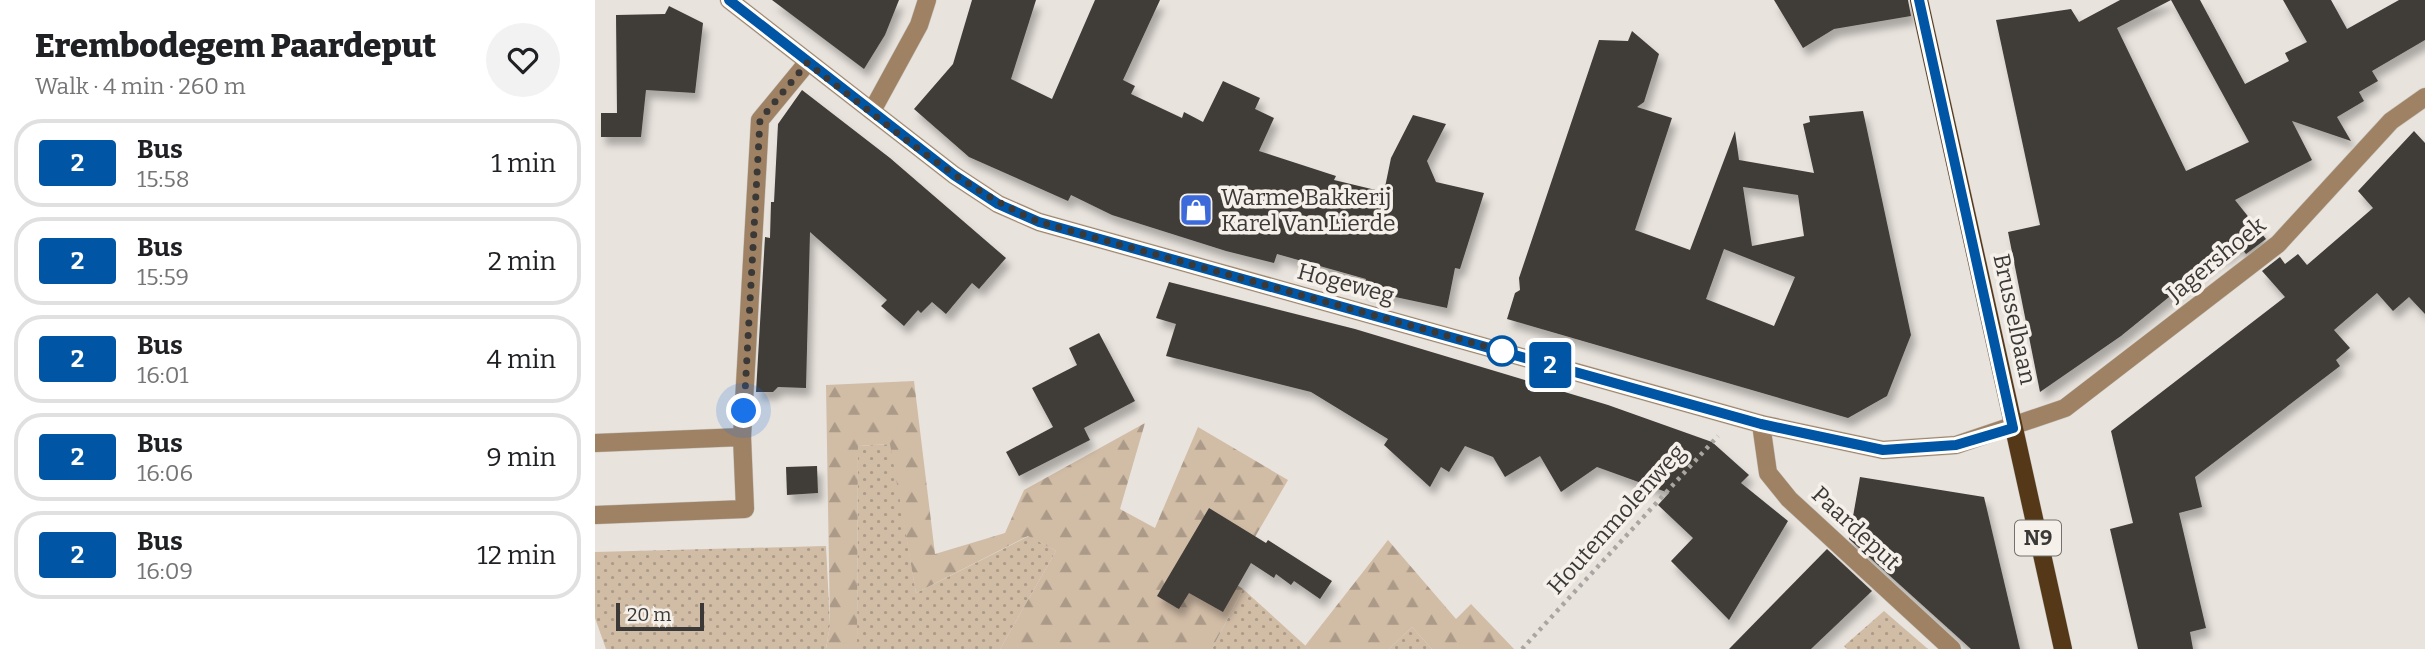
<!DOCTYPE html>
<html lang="en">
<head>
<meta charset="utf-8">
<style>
	:root { --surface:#fff; --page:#f2f2f2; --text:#202124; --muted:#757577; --line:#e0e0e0 }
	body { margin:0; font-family:Bitter,serif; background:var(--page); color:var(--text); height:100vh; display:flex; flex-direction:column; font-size:26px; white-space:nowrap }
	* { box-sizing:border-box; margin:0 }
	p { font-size:23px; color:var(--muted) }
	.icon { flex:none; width:38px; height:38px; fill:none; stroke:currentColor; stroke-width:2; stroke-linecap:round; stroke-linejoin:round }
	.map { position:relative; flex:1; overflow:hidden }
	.panel { display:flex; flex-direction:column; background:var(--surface); width:595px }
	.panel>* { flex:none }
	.badge { padding:0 14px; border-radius:5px; font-size:24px; line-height:46px }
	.scale { position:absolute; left:21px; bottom:18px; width:88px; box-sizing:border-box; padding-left:7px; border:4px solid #3b3937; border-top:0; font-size:19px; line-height:24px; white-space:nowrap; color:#3b3937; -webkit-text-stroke:5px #f6f0ea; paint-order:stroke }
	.you { position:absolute; width:35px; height:35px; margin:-18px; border:5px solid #fff; border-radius:50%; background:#1a73e8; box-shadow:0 0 0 10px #1a73e833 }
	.map>.badge { position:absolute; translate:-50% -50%; box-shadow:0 0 0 4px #fff }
	.round { display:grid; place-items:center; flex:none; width:74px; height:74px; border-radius:37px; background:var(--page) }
	.summary { display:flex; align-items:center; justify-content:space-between; height:119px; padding:0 35px }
	h1 { font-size:33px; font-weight:800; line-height:52px }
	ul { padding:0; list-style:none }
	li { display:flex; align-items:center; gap:21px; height:88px; margin:0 14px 10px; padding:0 21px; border:4px solid var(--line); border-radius:28px }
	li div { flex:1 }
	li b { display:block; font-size:26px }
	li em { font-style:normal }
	li .badge { min-width:77px; font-weight:700; text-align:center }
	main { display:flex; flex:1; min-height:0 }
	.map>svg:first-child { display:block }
	.grass { fill:url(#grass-dots) }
	.forest { fill:url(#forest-firs) }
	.building { fill:#413c38; fill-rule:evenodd; filter:url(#shadow) }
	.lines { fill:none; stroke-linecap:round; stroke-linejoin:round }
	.minor-casing { stroke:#c5c1bc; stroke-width:19 }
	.major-casing { stroke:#c5c1bc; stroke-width:19 }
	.path { stroke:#a9a5a0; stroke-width:4.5; stroke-dasharray:3.5 5; stroke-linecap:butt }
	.minor { stroke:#9f8264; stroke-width:18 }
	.major { stroke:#553817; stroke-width:18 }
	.line-casing { stroke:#fff; stroke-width:16 }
	.line { stroke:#0056a4; stroke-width:10 }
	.walk { stroke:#3b3937; stroke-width:7; stroke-dasharray:0 12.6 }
	.stop-dot { fill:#fff; stroke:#0056a4; stroke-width:3.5 }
	.labels { text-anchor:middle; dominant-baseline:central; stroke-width:7; stroke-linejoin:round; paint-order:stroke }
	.shield { fill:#f6f0ea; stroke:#73706d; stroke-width:2 }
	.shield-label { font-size:21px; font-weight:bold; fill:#3b3937 }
	.poi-label { font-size:23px; fill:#3b3937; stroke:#f6f0ea; text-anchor:start }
	.street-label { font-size:23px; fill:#3b3937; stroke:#f6f0ea }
</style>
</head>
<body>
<main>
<section class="panel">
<div class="summary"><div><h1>Erembodegem Paardeput</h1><p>Walk · 4 min · 260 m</p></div><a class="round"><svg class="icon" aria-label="heart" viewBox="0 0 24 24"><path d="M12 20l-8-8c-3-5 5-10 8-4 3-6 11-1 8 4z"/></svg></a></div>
<ul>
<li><span class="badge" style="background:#0056a4;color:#fff">2</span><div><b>Bus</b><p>15:58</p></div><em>1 min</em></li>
<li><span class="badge" style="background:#0056a4;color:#fff">2</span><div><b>Bus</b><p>15:59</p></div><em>2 min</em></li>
<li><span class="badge" style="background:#0056a4;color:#fff">2</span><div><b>Bus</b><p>16:01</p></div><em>4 min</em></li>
<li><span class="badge" style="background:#0056a4;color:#fff">2</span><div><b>Bus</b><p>16:06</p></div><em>9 min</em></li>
<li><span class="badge" style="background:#0056a4;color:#fff">2</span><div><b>Bus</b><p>16:09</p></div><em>12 min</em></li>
</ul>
</section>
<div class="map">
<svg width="1830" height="649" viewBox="0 0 1830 649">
	<defs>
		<pattern id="grass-dots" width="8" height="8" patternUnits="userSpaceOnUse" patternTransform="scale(1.75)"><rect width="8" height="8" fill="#d1bca6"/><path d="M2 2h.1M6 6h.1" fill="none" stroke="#ab9a88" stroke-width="1.8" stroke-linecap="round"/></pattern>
		<pattern id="forest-firs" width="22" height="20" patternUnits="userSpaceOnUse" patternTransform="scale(1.75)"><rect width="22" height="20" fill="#d1bca6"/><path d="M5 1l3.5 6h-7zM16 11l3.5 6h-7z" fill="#ab9a88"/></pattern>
		<filter id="shadow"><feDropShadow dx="4.5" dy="8" stdDeviation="3.5" flood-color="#0004"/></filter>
	</defs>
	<rect width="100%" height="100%" fill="#e8e3dd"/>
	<!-- grass -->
	<g class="grass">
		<polygon points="296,444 321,593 434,536 461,551 405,649 262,649 263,446"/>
		<polygon points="231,546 235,625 231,649 11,649 0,618 0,552"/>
		<polygon points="648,589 714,649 617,649"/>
		<polygon points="1289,611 1333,649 1252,649 1249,646"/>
		<polygon points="817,627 837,649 794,649"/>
	</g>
	<!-- forest -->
	<g class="forest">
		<polygon points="319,381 340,554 410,533 429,490 550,423 525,509 560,528 603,427 693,480 635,580 648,589 617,649 405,649 461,551 433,536 321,593 295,444 263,446 262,649 231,649 235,625 231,385"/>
		<polygon points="793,540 861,619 876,604 919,649 837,649 817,627 794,649 714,649 710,646"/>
	</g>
	<!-- building -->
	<g class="building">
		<polygon points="177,0 304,0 290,35 269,69"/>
		<polygon points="377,0 441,0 416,79 457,99 500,0 565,0 528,80 540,86 536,94 587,118 589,112 608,122 628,81 665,98 660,109 679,118 664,151 741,176 739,180 789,192 796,158 818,115 851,124 832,161 841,182 889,193 865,269 860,268 852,308 772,291 769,287 771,279 682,254 679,263 631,251 517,215 476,195 473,201 374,157 319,109 358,64"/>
		<polygon points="1179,0 1313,0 1316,16 1239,29 1208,48"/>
		<path d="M1525,0H1605L1650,84L1694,61L1690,53L1712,42L1688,0H1736L1752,29L1804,0H1830V40L1777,71L1783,81L1764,92L1769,101L1742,117L1756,141L1697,121L1717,160L1640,200L1671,239L1651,254L1644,245L1629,257L1627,254L1526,336L1445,392L1413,232L1445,225L1401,20L1476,9L1484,22ZM1576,0L1654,142L1591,171L1522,28Z"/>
		<polygon points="74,6 108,23 100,93 51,90 46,137 6,137 6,113 22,113 21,15 70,14"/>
		<path d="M1037,31L1064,54L1049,102L1042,107L1077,118L1040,230L1095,250L1140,131L1144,160L1219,173L1208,124L1215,122L1214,116L1268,111L1316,335L1292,396L1253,418L912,319L920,293L925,290L924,278L1004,40L1033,41ZM1148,187L1203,195L1209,236L1157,246ZM1129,249L1200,277L1179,326L1111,299Z"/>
		<polygon points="207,90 295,158 411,258 384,289 377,283 351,314 337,302 326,313 323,310 309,326 286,306 292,300 215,232 211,388 183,387 178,392 161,392 170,237 175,238 176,202 179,202 183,124"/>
		<polygon points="1819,131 1830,143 1830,314 1814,297 1798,311 1782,293 1739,330 1755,348 1741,360 1745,366 1600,477 1607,507 1584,513 1611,628 1595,632 1598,649 1543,649 1515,529 1538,523 1516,431 1690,297 1667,271 1685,257 1690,264 1703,254 1712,265 1778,208 1763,191"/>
		<polygon points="574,282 760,329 1013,405 1117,442 1154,475 1146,483 1193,521 1134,620 1076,561 1098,538 1063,505 1074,493 1002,467 966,492 945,456 910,477 898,457 870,446 854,472 846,467 835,487 789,445 793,439 716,392 571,356 581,324 561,318"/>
		<polygon points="504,333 540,401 489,428 495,440 424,476 411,452 458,427 437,388 482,365 474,348"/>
		<polygon points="222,466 223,493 192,495 191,467"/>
		<polygon points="1265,477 1389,497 1425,649 1376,649 1254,539"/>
		<polygon points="614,508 671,543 673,540 737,581 725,599 699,581 696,585 681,574 679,578 656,563 628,612 594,593 584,609 582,608 562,596"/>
		<polygon points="1232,549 1277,591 1216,649 1134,649"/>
	</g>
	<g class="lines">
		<defs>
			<g id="minor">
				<polyline points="134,0 359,175 403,204 444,222 1166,424 1288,450 1361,445 1470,408 1683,244 1796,121 1830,97"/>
				<polyline points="277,111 324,25 332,0"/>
				<polyline points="1166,424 1173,473 1194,499 1357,649"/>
				<polyline points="147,437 165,120 212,63"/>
				<polyline points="0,443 147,437 150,509 0,515"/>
			</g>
			<polyline id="major" points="1324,0 1468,649"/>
		</defs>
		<!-- minor casing -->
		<use href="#minor" class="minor-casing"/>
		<!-- major casing -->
		<use href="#major" class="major-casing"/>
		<!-- path -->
		<polyline class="path" points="927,649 1123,436"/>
		<!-- minor -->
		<use href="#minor" class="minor"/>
		<!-- major -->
		<use href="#major" class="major"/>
	</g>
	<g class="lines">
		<defs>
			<polyline id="line" points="134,0 359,175 403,204 444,222 1166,424 1222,436 1288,450 1361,445 1418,428 1324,0"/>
		</defs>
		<!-- line casing -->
		<use href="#line" class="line-casing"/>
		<!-- line -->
		<use href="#line" class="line"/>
		<!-- walk -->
		<path class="walk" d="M149,411L165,120L212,63C287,119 359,185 444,222L907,351"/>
	</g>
	<!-- icons -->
	<defs>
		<symbol id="shop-square" viewBox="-11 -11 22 22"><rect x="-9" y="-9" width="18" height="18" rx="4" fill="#3c6ada" stroke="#f6f0ea"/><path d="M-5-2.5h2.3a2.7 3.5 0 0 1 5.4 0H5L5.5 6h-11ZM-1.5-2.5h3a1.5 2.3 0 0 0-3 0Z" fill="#fff"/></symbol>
	</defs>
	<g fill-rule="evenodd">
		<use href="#shop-square" x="582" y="191" width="38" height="38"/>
	</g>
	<!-- markers -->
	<circle class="stop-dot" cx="907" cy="351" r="14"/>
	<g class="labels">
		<!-- shield labels -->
		<rect class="shield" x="1420" y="520.5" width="46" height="35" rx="5"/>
		<g class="shield-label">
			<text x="1443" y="538">N9</text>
		</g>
		<!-- poi labels -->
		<g class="poi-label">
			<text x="626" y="197">Warme Bakkerij<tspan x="626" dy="26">Karel Van Lierde</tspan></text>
		</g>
		<!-- street labels -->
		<g class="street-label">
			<text transform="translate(1621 259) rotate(-39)">Jagershoek</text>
			<text transform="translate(751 283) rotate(15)">Hogeweg</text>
			<text transform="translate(1420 319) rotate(78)">Brusselbaan</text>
			<text transform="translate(1021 519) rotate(-48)">Houtenmolenweg</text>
			<text transform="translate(1261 528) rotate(43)">Paardeput</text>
		</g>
	</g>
</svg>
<div class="scale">20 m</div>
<div class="you" style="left:149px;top:411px"></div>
<b class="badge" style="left:955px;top:365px;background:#0056a4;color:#fff">2</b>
</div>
</main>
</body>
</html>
